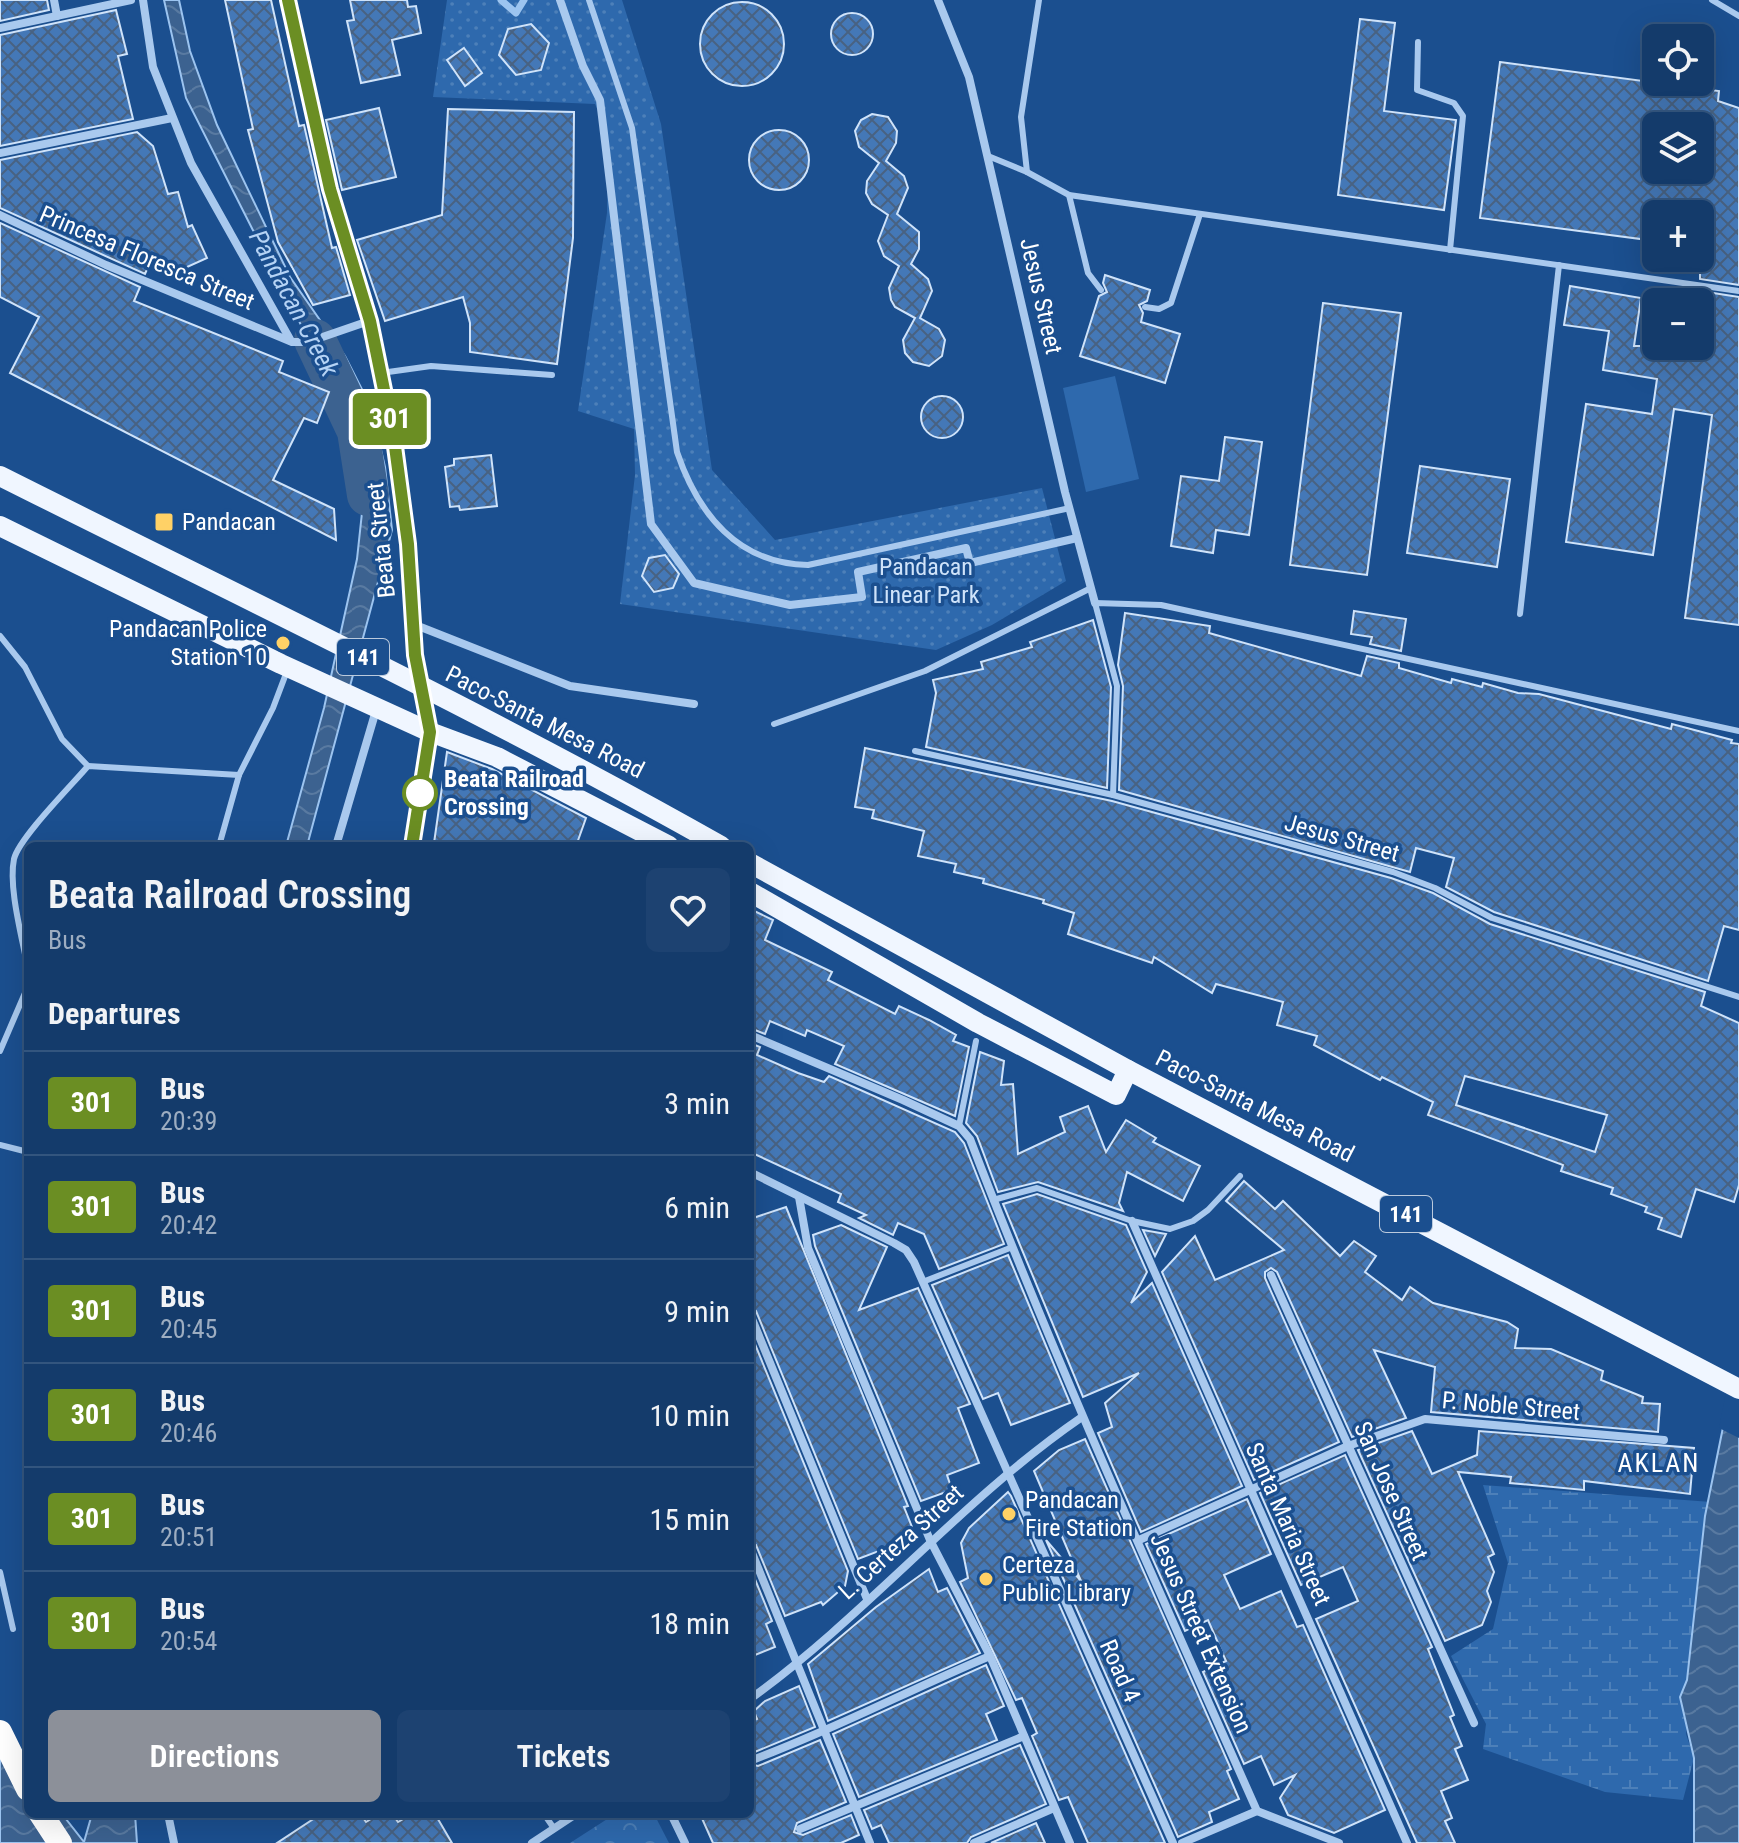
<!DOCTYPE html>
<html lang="en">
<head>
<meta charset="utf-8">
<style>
	:root { --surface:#143b6b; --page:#1d4271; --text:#f1f3f6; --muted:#9dadc1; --line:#33557e; --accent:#8c9099 }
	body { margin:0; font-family:"Roboto Condensed",sans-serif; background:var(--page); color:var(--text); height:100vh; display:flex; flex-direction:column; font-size:30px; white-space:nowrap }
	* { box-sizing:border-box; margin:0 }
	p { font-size:26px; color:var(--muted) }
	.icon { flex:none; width:44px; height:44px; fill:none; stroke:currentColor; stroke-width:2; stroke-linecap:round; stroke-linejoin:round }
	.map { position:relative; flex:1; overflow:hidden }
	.sheet { position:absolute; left:24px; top:842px; width:730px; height:976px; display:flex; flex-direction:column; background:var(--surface); border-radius:12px; box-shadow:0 8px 32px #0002,0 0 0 2px var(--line) }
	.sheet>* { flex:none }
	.badge { padding:0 16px; border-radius:6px; font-size:28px; line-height:52px }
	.fabs { position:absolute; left:1642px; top:24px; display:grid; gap:16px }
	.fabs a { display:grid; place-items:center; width:72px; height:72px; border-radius:12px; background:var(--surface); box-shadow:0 8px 32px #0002,0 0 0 2px var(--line); font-size:40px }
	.map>.badge { position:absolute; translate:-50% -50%; box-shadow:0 0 0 4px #fff }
	h2 { padding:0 24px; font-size:30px; line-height:72px }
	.round { display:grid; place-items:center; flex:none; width:84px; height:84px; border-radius:12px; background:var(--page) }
	.head { display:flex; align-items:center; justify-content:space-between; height:136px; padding:0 24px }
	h1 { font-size:38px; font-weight:600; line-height:60px }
	.primary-button { display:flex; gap:16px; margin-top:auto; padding:16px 24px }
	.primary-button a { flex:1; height:92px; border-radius:12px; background:var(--accent); color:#fff; font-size:32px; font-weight:600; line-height:92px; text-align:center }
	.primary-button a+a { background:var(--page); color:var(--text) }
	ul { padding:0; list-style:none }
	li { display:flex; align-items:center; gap:24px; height:104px; padding:0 24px; border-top:2px solid var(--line) }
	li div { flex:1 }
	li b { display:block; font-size:30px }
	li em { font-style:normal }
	li .badge { min-width:88px; font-weight:700; text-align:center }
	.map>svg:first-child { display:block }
	.grass { fill:#2e69ad }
	.forest { fill:url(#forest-crowns) }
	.wetland { fill:url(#wetland-marsh) }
	.park { fill:url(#park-dots) }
	.water { fill:url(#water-waves); stroke:#9cc4f0; stroke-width:2 }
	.pier { fill:#1b4f8f }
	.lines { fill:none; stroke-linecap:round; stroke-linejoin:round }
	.stream { stroke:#9cc4f0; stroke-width:7 }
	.river { stroke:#3c6290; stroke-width:42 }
	.building { fill:url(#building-cross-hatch); stroke:#cfe3fa; stroke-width:2; fill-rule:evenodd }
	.lane { stroke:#a9c9ee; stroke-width:6 }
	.street { stroke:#a9c9ee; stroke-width:8 }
	.secondary { stroke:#d6e6fa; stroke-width:16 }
	.primary { stroke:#f0f6ff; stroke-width:20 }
	.highway { stroke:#fff; stroke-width:24 }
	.line-casing { stroke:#fff; stroke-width:18 }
	.line { stroke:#6b8e23; stroke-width:12 }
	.poi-dot { fill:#ffd166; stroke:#1b4f8f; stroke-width:3 }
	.stop-dot { fill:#fff; stroke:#6b8e23; stroke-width:4 }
	.labels { text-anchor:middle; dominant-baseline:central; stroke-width:7; stroke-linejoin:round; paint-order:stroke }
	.shield { fill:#1b4f8f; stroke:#bbcadd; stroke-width:2 }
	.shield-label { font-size:22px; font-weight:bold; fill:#fff }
	.street-label { font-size:24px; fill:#fff; stroke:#1b4f8f }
	.poi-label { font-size:24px; fill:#fff; stroke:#1b4f8f; text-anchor:start }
	.park-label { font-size:24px; fill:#cfe3fa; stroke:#1b4f8f }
	.stop-label { font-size:24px; font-weight:bold; fill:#fff; stroke:#1b4f8f; text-anchor:start }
	.water-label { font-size:26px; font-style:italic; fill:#b5d3f5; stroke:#1b4f8f }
	.neighbourhood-label { font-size:26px; letter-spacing:2px; fill:#fff; stroke:#1b4f8f }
</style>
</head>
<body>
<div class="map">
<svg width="1739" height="1843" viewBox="0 0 1739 1843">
	<defs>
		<pattern id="forest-crowns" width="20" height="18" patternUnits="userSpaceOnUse" patternTransform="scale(2)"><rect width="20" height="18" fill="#2e69ad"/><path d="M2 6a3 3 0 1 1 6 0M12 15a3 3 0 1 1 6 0" fill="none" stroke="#4d80b9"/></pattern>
		<pattern id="wetland-marsh" width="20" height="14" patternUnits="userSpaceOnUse" patternTransform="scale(2)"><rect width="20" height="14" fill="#2e69ad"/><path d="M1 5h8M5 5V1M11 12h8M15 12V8" fill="none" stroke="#4d80b9"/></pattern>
		<pattern id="park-dots" width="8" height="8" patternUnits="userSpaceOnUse" patternTransform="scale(2)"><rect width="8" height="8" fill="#2e69ad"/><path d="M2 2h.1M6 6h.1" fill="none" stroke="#4d80b9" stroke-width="1.8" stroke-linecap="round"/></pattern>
		<pattern id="water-waves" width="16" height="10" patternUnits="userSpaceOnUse" patternTransform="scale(2)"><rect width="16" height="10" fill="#3c6290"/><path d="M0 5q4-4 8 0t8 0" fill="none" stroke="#597aa1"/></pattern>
		<pattern id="building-cross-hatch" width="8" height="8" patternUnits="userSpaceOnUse" patternTransform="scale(2)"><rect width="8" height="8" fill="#4478b7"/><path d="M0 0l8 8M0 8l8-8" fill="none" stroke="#486282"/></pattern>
	</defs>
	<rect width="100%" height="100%" fill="#1b4f8f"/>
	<!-- grass -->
	<polygon class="grass" points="1115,376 1139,479 1086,492 1063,388"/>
	<!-- forest -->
	<polygon class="forest" points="615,1814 654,1814 669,1843 570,1843"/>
	<!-- wetland -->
	<polygon class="wetland" points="1483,1485 1711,1502 1686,1734 1694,1758 1683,1800 1605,1792 1483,1749 1486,1724 1451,1656 1493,1629 1508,1563"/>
	<!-- park -->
	<polygon class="park" points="447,0 622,0 661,124 712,470 775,540 1042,488 1066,581 992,625 936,650 620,604 635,475 634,429 578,411 607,213 608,135 595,104 433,97"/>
	<!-- water -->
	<g class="water">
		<polygon points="164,0 179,0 190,51 217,125 290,277 345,356 371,407 385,467 392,530 307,846 286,846 324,708 357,559 364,494 358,420 303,329 186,98"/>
		<polygon points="1739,1379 1739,1843 1694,1843 1694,1758 1680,1697 1687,1680 1705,1516 1730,1393"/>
		<polygon points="0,1754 28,1770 28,1814 62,1814 84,1842 92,1814 135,1814 137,1843 0,1843"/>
	</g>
	<!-- pier -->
	<polygon class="pier" points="1739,1375 1739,1438 1719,1428 1726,1392"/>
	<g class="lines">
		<!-- stream -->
		<polyline class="stream" points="501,0 516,13 524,0"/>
		<!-- river -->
		<polyline class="river" points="315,340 358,431 368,495"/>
	</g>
	<!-- building -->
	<g class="building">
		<polygon points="0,0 47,0 49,10 0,21"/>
		<polygon points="225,0 271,0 299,126 304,125 332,248 336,247 350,295 313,305 278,242 248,130 253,129"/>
		<polygon points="350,0 407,0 408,7 416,6 421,33 392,40 400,75 361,83 347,21 354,20"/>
		<circle cx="742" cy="44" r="42"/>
		<polygon points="116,10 127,54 118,56 133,119 0,146 0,35"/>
		<circle cx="852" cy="34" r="21"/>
		<polygon points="1360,19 1395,23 1384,111 1456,120 1444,210 1338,195"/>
		<polygon points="531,24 549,43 541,70 516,75 499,55 508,29"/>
		<polygon points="464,48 482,73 465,86 447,60"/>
		<path d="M1500,62L1719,91L1718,101L1739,108V285L1700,279V214H1656V241L1480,218ZM1656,126H1700V170H1656Z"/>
		<polygon points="379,108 396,177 342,190 326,120"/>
		<polygon points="448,109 574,112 573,238 557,364 470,352 470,323 463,297 385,321 357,240 442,215"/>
		<polygon points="872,114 888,117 897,131 896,143 886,161 904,176 908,188 897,214 919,232 919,249 911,264 928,279 932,291 920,318 939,329 945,340 942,356 929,366 913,362 905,353 903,340 915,318 895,307 891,300 889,288 899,266 884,256 878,241 888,215 872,204 866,193 867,181 879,163 859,147 855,131 861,120"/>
		<circle cx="779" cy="160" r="30"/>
		<polygon points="137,132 153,146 168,194 178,192 188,227 192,225 207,258 185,268 152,258 145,274 0,208 0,160"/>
		<polygon points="0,223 140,287 134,301 283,361 279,372 329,392 317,423 304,418 273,480 334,509 336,540 10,373 39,317 0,297"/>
		<polygon points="1105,275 1150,290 1147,301 1139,305 1143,313 1141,322 1180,334 1165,383 1080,356 1099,296 1107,292 1103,283"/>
		<polygon points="1570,286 1641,298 1634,346 1700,346 1700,291 1739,297 1739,625 1685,618 1712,415 1674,409 1653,555 1566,542 1586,404 1652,414 1657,379 1603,370 1609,331 1564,325"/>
		<polygon points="1323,303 1401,313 1367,575 1290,565"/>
		<circle cx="942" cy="417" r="21"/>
		<polygon points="1225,437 1262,442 1249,535 1216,530 1213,553 1171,546 1181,476 1219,481"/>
		<polygon points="491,455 497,506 460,510 459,506 450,507 445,467 454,465 454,459"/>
		<polygon points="1420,466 1510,479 1497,567 1407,553"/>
		<polygon points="665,555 679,574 673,588 654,592 642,576 649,558"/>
		<polygon points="1354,611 1406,619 1401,651 1370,644 1372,637 1351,634"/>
		<polygon points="1125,613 1210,626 1209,633 1361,676 1367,656 1399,663 1399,668 1451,683 1452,679 1482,687 1483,683 1518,693 1539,694 1671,729 1672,724 1732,740 1731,743 1739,744 1739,930 1724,926 1708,981 1494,912 1446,887 1454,858 1416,848 1410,872 1119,790 1123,686 1118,665"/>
		<polygon points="1093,620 1111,687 1107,788 926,747 936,693 933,680 983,669 981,662 1032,647 1030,642"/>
		<path d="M865,748L1112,801L1391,878L1433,893L1490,924L1705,992L1701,1006L1739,1023V1185L1734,1202L1696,1189L1681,1237L1658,1229L1662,1218L1645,1212L1647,1207L1611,1194L1613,1188L1561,1171L1563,1165L1428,1115L1433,1102L1382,1077L1380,1080L1314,1045L1317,1036L1277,1025L1283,1002L1216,984L1212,993L1154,957L1152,963L1068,934L1074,913L1043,903L1044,900L983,883L984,879L954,872L956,864L918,856L924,831L872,818L874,810L855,807ZM1465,1076L1607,1115L1595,1152L1456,1105Z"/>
		<polygon points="447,752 492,769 586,818 576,846 434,843"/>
		<polygon points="750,909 773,920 765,940 832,972 828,980 895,1014 899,1006 929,1020 956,1035 953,1041 969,1047 955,1116 835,1064 844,1046 807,1030 805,1036 770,1021 765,1034 750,1028"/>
		<polygon points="750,1043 760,1047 757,1055 798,1073 824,1082 829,1076 955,1132 964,1143 1004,1244 939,1269 924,1234 898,1223 893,1235 859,1218 866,1215 838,1202 841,1194 750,1152"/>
		<polygon points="980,1052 1004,1061 1001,1085 1013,1084 1018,1154 1065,1132 1060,1117 1088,1106 1106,1152 1126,1120 1156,1138 1153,1142 1200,1166 1183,1201 1127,1172 1119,1203 1123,1211 1038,1182 998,1192 977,1136 966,1123"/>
		<polygon points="1244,1181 1275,1209 1283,1201 1340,1256 1354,1241 1376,1256 1365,1272 1402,1300 1410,1287 1433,1303 1507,1322 1518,1329 1515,1348 1551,1349 1603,1371 1601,1380 1643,1397 1642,1403 1660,1404 1658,1432 1431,1412 1435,1367 1374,1350 1406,1418 1352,1437 1277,1272 1271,1268 1265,1272 1265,1278 1339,1442 1254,1480 1162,1272 1195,1236 1215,1280 1284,1250 1226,1201"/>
		<polygon points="1037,1194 1126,1225 1147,1272 1131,1303 1152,1283 1242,1486 1141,1532 1098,1433 1112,1427 1105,1403 1139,1373 1083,1397 1003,1204"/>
		<polygon points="786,1207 908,1506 904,1507 912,1527 887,1548 858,1559 756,1311 750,1307 750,1219"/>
		<polygon points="841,1225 887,1247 859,1310 918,1288 970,1404 958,1408 979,1463 947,1475 952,1490 921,1501 815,1246 813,1235"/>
		<polygon points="1143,1230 1166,1234 1155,1256"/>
		<polygon points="1008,1255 1070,1403 1011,1425 998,1393 983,1399 932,1285"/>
		<polygon points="750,1332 848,1571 845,1586 823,1605 821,1602 785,1616 756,1545 750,1541"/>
		<polygon points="1412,1431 1432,1474 1477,1455 1479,1431 1694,1448 1690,1494 1584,1481 1584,1490 1510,1483 1511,1477 1458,1472 1494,1554 1488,1557 1494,1572 1487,1591 1491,1602 1482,1625 1445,1641 1358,1450"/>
		<polygon points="1085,1439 1231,1769 1227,1771 1239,1799 1209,1812 1212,1822 1178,1837 1046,1540 1081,1581 1034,1471 1059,1450"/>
		<polygon points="1345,1455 1432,1647 1428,1649 1454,1715 1450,1717 1462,1746 1455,1749 1468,1780 1441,1791 1452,1818 1445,1821 1455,1843 1417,1843 1316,1619 1358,1601 1343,1567 1301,1585 1260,1493"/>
		<polygon points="1008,1492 1011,1496 1165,1843 1088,1843 1068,1797 1059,1800 1032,1736 1037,1733 1022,1698 1016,1700 960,1582 968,1578 961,1543 969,1528"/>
		<polygon points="1247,1499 1271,1554 1224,1575 1240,1609 1281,1591 1297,1627 1303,1625 1385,1810 1334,1833 1288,1815 1280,1798 1295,1775 1274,1785 1261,1756 1244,1764 1203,1672 1226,1661 1208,1620 1185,1631 1146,1544"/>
		<polygon points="750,1567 772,1621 766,1624 775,1647 750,1657"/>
		<polygon points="929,1569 938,1592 947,1588 980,1653 828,1721 808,1664 876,1607"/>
		<polygon points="986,1665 1004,1706 986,1714 997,1740 859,1797 833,1734"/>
		<polygon points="799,1686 815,1727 750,1754 750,1722 757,1719 754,1711 765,1701"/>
		<polygon points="820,1740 846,1802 797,1823 794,1832 803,1835 851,1815 859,1835 841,1843 713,1843 700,1814 750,1814 750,1764 758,1766"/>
		<polygon points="1020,1745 1046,1804 971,1837 967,1843 889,1843 881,1825 872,1829 864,1810"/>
		<polygon points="321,1814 360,1814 366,1822 379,1814 392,1814 398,1822 412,1814 435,1814 452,1843 277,1843"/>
		<polygon points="1036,1823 1045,1843 991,1843"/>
	</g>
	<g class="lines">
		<!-- lane -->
		<g class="lane">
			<path d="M589,0L632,128L677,452C698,514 738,564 808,565L1070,508"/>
			<polyline points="1712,0 1739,16"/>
			<polyline points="1418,42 1417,90 1454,103 1463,116 1450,250"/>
			<polyline points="988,156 1027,172 1069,195 1739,291"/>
			<polyline points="1027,172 1021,117 1039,0"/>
			<polyline points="1069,195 1088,273 1101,290"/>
			<polyline points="1145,307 1159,309 1171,303 1200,214"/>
			<polyline points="381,373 431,366 552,375"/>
			<polyline points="1520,614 1559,265"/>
			<polyline points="0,636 25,667 62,739 88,766"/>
			<polyline points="774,724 925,671 1091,588"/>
			<polyline points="915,751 1113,795 1393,872 1435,888 1492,918 1739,997"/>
			<polyline points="1113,795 1117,686 1095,603 1161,605 1739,731"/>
			<polyline points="219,846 239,775 273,708 287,671"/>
			<path d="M28,970C23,940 8,888 14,859C19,838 72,785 88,766L239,775"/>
			<polyline points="0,1051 28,986"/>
			<polyline points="959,1126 976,1041"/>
			<polyline points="0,1145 28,1152"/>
			<polyline points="993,1200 1037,1188 1132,1221 1170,1229 1193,1221 1208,1210 1240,1176"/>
			<polyline points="925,1281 1010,1248"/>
			<polyline points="0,1572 13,1629"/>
			<polyline points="544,1814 553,1827"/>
		</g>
		<!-- street -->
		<g class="street">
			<polyline points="54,0 57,16"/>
			<polyline points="143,0 153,67 191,163 291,341"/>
			<polyline points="560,0 583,66 600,100 651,524 694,583 790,605 862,597 858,572 966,548 970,563 1077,538"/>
			<polyline points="938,0 969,77 1065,492 1095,603"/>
			<polyline points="0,28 131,0"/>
			<polyline points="0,153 172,118"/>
			<polyline points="0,215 106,265 292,342 308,342 369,321"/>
			<polyline points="413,624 570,686 694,704"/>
			<polyline points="336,846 377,707"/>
			<polyline points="412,846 430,732"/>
			<path d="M750,1035L903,1100L959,1126L970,1139C1057,1366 1158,1588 1257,1811L1339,1843"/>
			<polyline points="750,1172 894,1243 906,1250 914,1262 1173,1843"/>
			<polyline points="799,1197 808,1248 930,1540 990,1656 1070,1843"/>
			<polyline points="1132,1221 1407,1843"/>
			<polyline points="1271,1275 1474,1723"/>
			<polyline points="750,1314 867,1599"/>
			<polyline points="1139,1540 1348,1446 1425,1419 1664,1440"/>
			<polyline points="750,1548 870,1843"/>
			<path d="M750,1699C868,1614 961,1500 1082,1417"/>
			<path d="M755,1759C835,1729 911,1689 990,1656"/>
			<polyline points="168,1814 174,1843"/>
			<polyline points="671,1814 685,1843"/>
			<polyline points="800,1829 1024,1736"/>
			<polyline points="532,1843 576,1814"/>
			<polyline points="974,1843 1054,1808"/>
			<polyline points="1182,1843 1257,1811"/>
		</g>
		<!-- secondary -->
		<polyline class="secondary" points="288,0 330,189 370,321 394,439 408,544 415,655 430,732"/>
		<!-- primary -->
		<g class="primary">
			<path d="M0,476C241,597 486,713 721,846"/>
			<polyline points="0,526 281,664 430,732 497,757 669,846"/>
			<polyline points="750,863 1128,1070 1739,1389"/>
			<polyline points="750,892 978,1023 1116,1095 1128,1070"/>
		</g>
		<!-- highway -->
		<g class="highway">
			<polyline points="0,1732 28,1789"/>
			<polyline points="41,1814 60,1843"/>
		</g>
	</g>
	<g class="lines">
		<defs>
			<polyline id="line" points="288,0 330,189 370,321 394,439 408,544 415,655 430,732 412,846"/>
		</defs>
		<!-- line casing -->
		<use href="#line" class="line-casing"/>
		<!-- line -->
		<use href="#line" class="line"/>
	</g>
	<!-- markers -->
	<g class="poi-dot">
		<rect x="154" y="512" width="20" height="20" rx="4"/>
		<circle cx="283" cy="643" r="8"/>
		<circle cx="1009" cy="1514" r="8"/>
		<circle cx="986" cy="1579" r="8"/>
	</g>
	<circle class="stop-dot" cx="420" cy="793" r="16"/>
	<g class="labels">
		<!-- shield labels -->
		<g class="shield">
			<rect x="337" y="639" width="52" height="36" rx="6"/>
			<rect x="1380" y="1196" width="52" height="36" rx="6"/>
		</g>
		<g class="shield-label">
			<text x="363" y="657">141</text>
			<text x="1406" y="1214">141</text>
		</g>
		<!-- street labels -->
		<g class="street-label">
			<text transform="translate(147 258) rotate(23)">Princesa Floresca Street</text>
			<text transform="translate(1041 296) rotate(77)">Jesus Street</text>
			<text transform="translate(381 540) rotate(-96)">Beata Street</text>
			<text transform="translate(545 722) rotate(27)">Paco-Santa Mesa Road</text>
			<text transform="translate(1342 838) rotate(16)">Jesus Street</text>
			<text transform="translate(1255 1106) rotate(27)">Paco-Santa Mesa Road</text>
			<text transform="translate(1511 1406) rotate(5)">P. Noble Street</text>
			<text transform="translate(1391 1491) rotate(66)">San Jose Street</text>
			<text transform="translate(1288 1524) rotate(66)">Santa Maria Street</text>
			<text transform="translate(901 1542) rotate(-42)">L. Certeza Street</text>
			<text transform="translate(1201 1633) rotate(66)">Jesus Street Extension</text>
			<text transform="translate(1120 1671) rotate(66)">Road 4</text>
		</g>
		<!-- poi labels -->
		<g class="poi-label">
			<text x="182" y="522">Pandacan</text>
			<text x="267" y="629" text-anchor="end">Pandacan Police<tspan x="267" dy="28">Station 10</tspan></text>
			<text x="1025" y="1500">Pandacan<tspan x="1025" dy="28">Fire Station</tspan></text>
			<text x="1002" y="1565">Certeza<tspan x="1002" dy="28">Public Library</tspan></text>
		</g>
		<!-- park labels -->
		<g class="park-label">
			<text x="926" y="567">Pandacan<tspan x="926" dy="28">Linear Park</tspan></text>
		</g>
		<!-- stop labels -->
		<g class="stop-label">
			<text x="444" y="779">Beata Railroad<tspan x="444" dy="28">Crossing</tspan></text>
		</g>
		<!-- water labels -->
		<g class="water-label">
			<text transform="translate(294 303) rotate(62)">Pandacan Creek</text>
		</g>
		<!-- neighbourhood labels -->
		<g class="neighbourhood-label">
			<text x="1659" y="1463">AKLAN</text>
		</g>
	</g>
</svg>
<div class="fabs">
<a><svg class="icon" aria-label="locate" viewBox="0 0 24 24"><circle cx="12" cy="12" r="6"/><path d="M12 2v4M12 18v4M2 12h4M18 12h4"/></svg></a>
<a><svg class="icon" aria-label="layers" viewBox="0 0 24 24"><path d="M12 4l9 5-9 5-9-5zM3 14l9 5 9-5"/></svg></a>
<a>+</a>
<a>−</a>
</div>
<b class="badge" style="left:390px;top:419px;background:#6b8e23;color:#fff">301</b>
<section class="sheet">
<div class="head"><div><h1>Beata Railroad Crossing</h1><p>Bus</p></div><a class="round"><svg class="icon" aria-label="heart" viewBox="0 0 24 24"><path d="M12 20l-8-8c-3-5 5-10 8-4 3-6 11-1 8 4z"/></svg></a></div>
<h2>Departures</h2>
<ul>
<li><span class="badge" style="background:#6b8e23;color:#fff">301</span><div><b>Bus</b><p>20:39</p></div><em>3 min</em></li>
<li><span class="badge" style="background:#6b8e23;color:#fff">301</span><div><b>Bus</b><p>20:42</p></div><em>6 min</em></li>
<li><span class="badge" style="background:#6b8e23;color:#fff">301</span><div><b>Bus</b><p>20:45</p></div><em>9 min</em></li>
<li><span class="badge" style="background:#6b8e23;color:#fff">301</span><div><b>Bus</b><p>20:46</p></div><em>10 min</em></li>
<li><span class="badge" style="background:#6b8e23;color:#fff">301</span><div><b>Bus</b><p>20:51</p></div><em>15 min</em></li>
<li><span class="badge" style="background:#6b8e23;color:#fff">301</span><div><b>Bus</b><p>20:54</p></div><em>18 min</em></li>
</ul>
<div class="primary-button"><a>Directions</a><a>Tickets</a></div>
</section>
</div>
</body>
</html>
